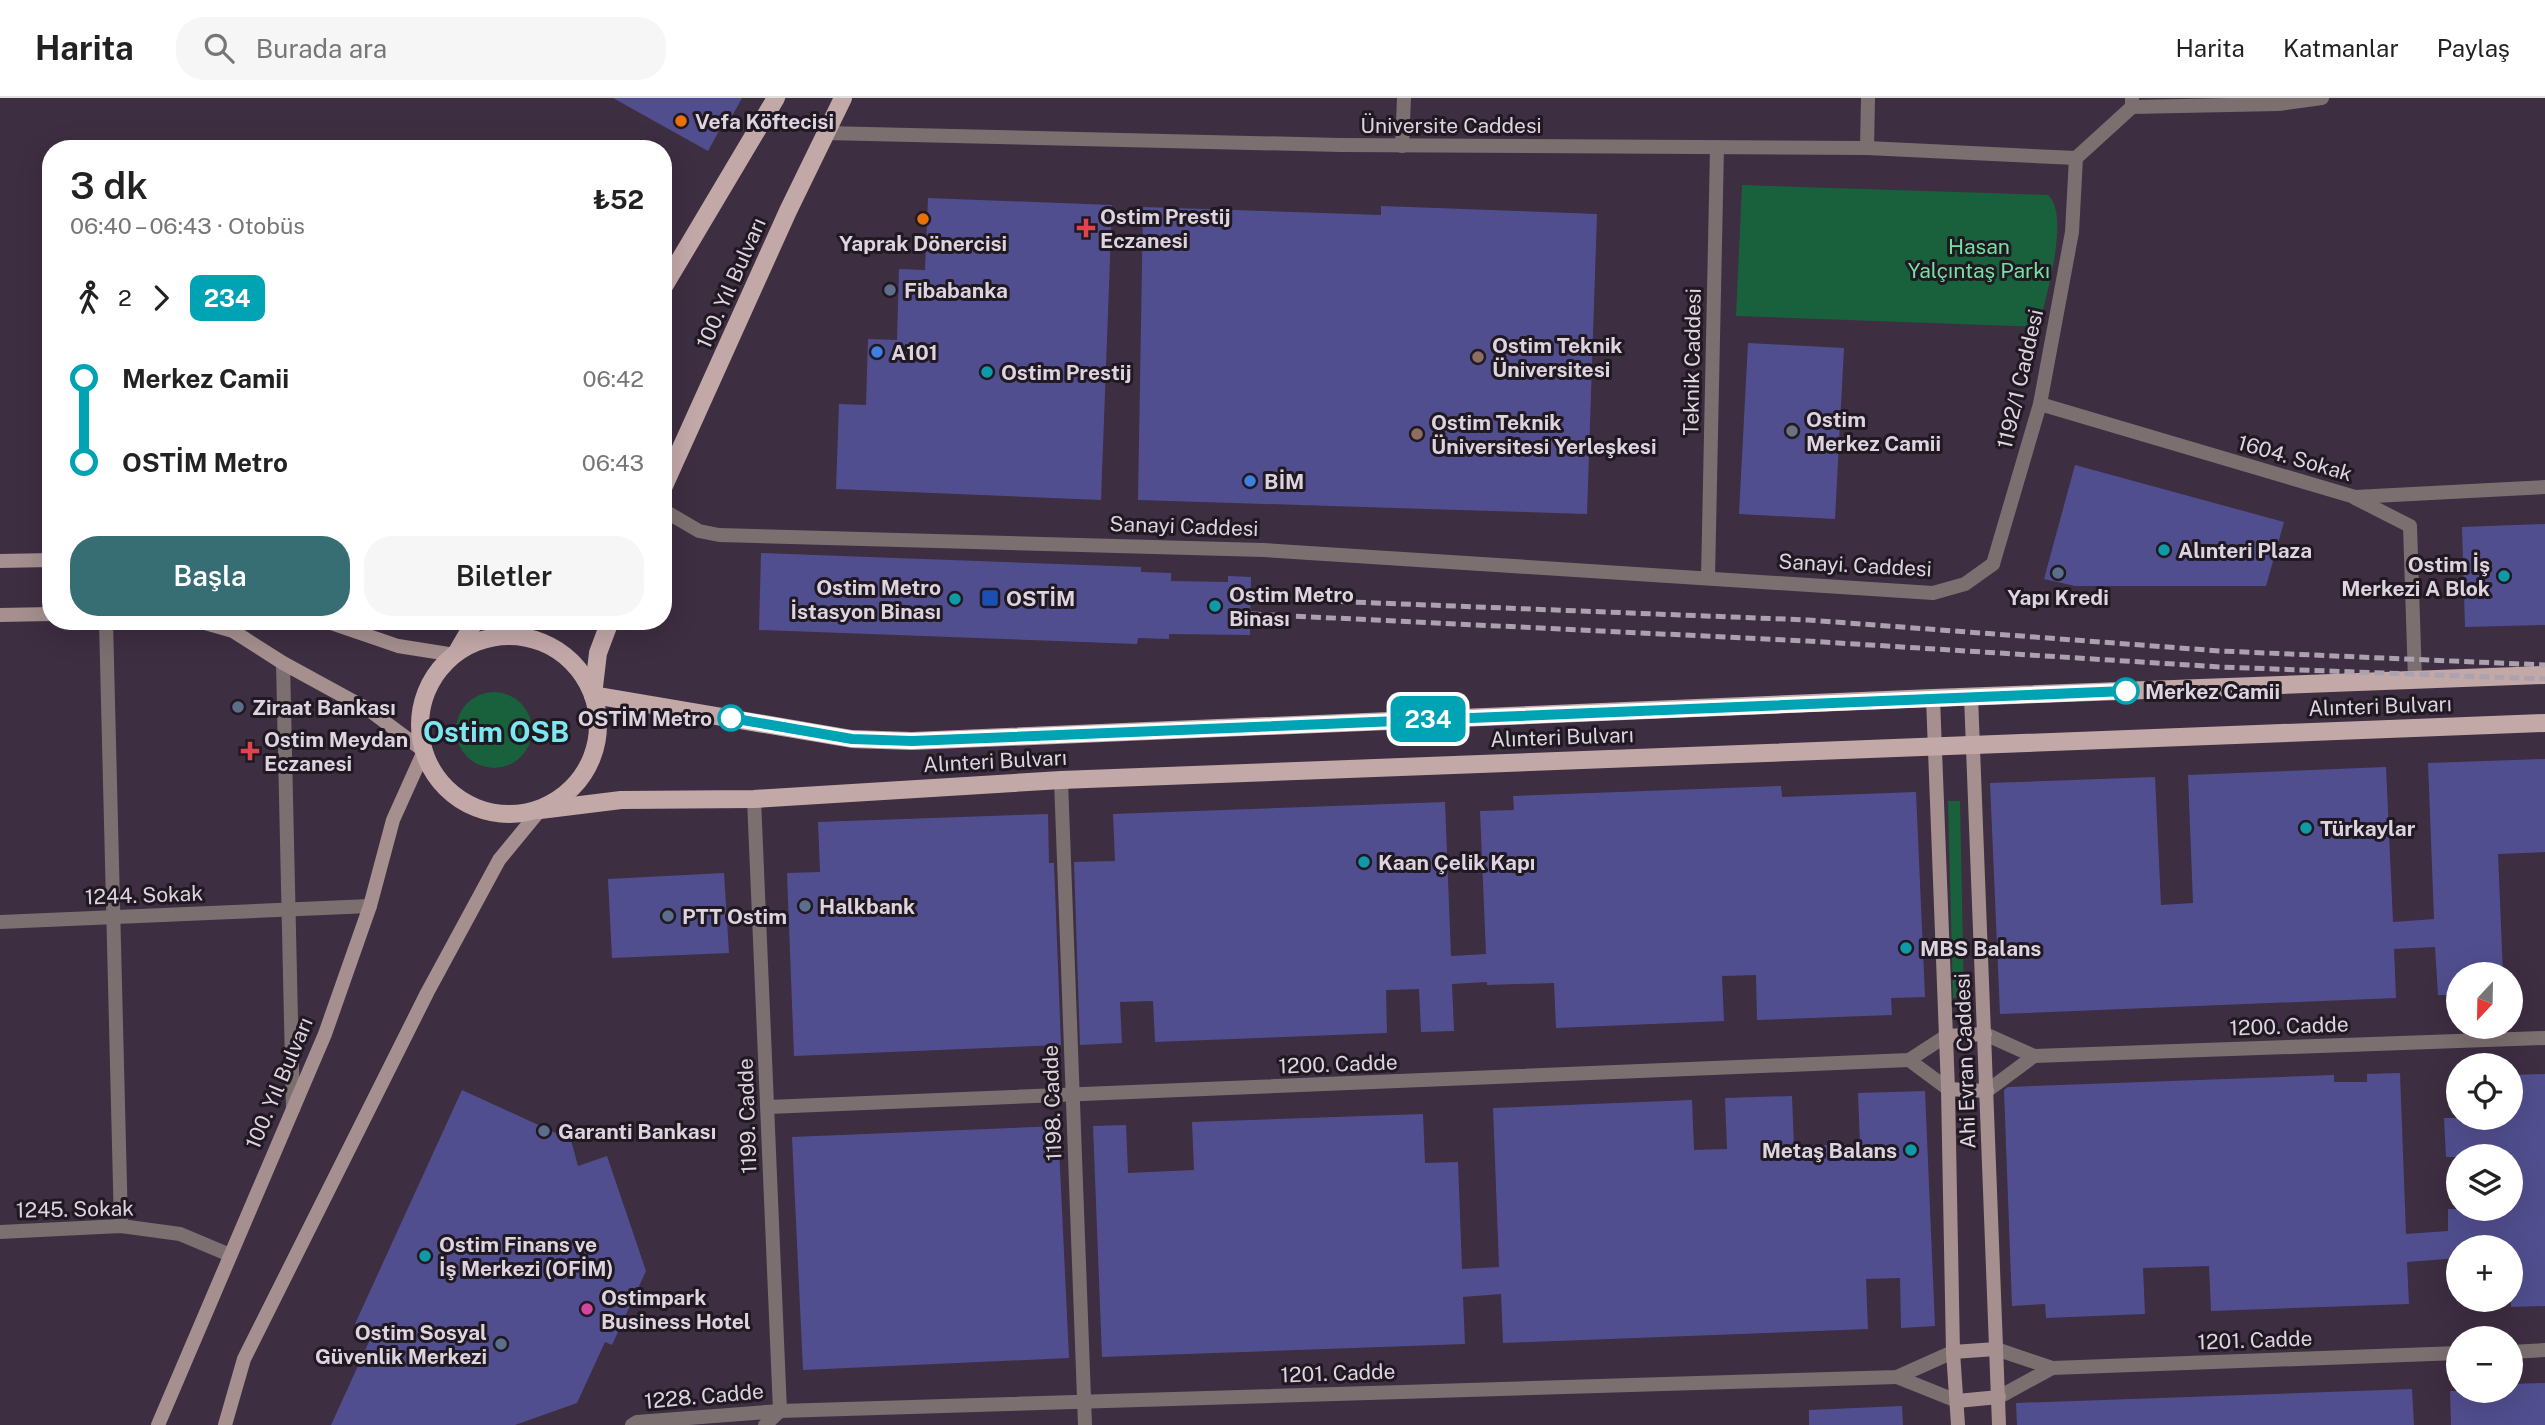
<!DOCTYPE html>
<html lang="tr">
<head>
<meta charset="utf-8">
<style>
	:root { --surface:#fff; --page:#f6f6f6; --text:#222; --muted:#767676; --line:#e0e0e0; --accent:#376e73 }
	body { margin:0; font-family:"Public Sans",sans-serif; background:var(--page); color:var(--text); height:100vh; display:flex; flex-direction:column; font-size:26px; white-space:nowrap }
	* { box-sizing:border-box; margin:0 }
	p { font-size:23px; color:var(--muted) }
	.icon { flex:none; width:38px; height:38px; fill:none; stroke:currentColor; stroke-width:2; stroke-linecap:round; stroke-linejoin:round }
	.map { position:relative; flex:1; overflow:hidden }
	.sheet { position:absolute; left:42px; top:42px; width:630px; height:490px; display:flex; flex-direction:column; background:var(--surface); border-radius:28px; box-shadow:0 7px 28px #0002 }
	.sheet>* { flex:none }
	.badge { padding:0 14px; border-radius:10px; font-size:24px; line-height:46px }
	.needle { width:46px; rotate:202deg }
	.tools { position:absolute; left:2446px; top:864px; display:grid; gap:14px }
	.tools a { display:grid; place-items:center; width:77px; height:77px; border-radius:50%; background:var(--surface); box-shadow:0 7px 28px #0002; font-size:35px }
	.map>.badge { position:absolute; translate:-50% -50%; box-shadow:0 0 0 4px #fff }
	.legs { display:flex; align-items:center; gap:10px; height:77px; padding:0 28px; font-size:23px }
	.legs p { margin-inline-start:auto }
	.head { display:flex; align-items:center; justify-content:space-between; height:119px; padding:0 28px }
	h1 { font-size:38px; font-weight:600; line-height:52px }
	.primary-button { display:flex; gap:14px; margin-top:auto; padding:14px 28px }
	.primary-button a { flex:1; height:80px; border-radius:28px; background:var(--accent); color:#fff; font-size:28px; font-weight:600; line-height:80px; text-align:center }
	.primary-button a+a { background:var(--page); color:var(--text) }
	ul { padding:0 28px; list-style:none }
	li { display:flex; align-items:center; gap:24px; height:84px; font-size:26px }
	li i { display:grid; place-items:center; width:10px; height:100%; margin:0 9px; background:currentColor }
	li i::after { content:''; width:18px; height:18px; margin:-9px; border:5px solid; border-radius:50%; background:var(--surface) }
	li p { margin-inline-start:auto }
	li:first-child i { background:linear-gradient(#0000 50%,currentColor 0) }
	li:last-child i { background:linear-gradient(currentColor 50%,#0000 0) }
	header { display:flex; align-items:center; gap:42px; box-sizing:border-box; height:98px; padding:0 35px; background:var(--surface); border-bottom:2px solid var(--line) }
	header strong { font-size:33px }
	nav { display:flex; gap:38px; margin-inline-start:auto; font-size:24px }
	.search { width:490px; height:63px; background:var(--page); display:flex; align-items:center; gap:18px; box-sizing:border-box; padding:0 24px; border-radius:28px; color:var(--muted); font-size:26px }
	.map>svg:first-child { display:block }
	.green { fill:#18613c }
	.building { fill:#514e8f }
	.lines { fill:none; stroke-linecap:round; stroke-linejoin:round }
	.minor { stroke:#7c6f6f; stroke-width:14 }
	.tertiary { stroke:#7c6f6f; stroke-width:14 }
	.secondary { stroke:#a58f8f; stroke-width:14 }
	.primary { stroke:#c3a8a8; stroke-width:18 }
	.rail { stroke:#aca1af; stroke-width:5; stroke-dasharray:10 5; stroke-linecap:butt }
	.line-1-casing { stroke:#fff; stroke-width:16 }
	.line-1 { stroke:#00a3b4; stroke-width:10 }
	.food-dot { fill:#e8710a; stroke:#201922; stroke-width:2.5 }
	.health-dot { fill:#e0444e; stroke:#201922; stroke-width:2.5 }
	.service-dot { fill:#5c6f8a; stroke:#201922; stroke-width:2.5 }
	.shop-dot { fill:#3f7fe0; stroke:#201922; stroke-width:2.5 }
	.education-dot { fill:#8d6e63; stroke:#201922; stroke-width:2.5 }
	.culture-dot { fill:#0f9aa8; stroke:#201922; stroke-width:2.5 }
	.worship-dot { fill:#6b7280; stroke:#201922; stroke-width:2.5 }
	.transit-dot { fill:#1a4fb4; stroke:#201922; stroke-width:2.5 }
	.stop-1-dot { fill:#fff; stroke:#00a3b4; stroke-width:3.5 }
	.hotel-dot { fill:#d1479c; stroke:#201922; stroke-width:2.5 }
	.labels { text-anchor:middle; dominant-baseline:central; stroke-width:6; stroke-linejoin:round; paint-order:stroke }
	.poi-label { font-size:21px; font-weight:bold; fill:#ddd4e0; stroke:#201922; text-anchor:start }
	.street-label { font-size:21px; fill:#ddd4e0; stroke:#201922 }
	.park-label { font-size:21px; fill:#74e0a2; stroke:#201922 }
	.stop-label { font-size:21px; font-weight:bold; fill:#ddd4e0; stroke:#201922; text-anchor:start }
	.district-label { font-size:28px; font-weight:bold; fill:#7ce7ef; stroke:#201922 }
</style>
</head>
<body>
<header>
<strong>Harita</strong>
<div class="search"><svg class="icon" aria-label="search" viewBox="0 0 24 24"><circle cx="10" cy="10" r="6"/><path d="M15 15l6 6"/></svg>Burada ara</div>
<nav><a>Harita</a><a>Katmanlar</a><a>Paylaş</a></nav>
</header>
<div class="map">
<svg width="2545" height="1327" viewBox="0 0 2545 1327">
	<rect width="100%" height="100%" fill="#3d2e41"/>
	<!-- green -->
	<g class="green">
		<path d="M1742,87L2048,97C2071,117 2045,201 2039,229L1736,218Z"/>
		<circle cx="494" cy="632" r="38"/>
		<polygon points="1948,703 1960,703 1964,900 1953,900"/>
	</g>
	<!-- building -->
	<g class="building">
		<polygon points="613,0 742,0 730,22 726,20 708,53"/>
		<polygon points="928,100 1112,107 1101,402 836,391 839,306 866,307 868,241 897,242 899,171 925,172"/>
		<polygon points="1381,108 1597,116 1587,416 1138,402 1143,109 1381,117"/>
		<polygon points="1748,245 1844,250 1835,421 1739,416"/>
		<polygon points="2075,367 2284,424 2266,488 2075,488 2044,481"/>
		<polygon points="2545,426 2545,527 2465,529 2462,429"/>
		<polygon points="761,455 1141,469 1141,474 1171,475 1171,483 1228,484 1228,478 1251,479 1250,537 1169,536 1169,541 1138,540 1137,546 759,532"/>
		<polygon points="2545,661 2545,754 2498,756 2503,877 2459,877 2459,897 2438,897 2435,849 2394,851 2396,900 2000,916 1990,685 2155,679 2161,807 2193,805 2188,677 2386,669 2393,824 2434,821 2428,665"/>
		<polygon points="1781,688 1782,699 1916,694 1925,899 1891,900 1892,917 1757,922 1756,877 1722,878 1724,923 1556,930 1554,885 1487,887 1487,884 1452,886 1454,933 1421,934 1419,891 1386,892 1387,935 1155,944 1153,903 1120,904 1122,945 1080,947 1074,764 1115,763 1113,716 1445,704 1451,858 1486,856 1480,713 1514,712 1513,698"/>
		<polygon points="1048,716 1049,765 1054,765 1061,947 794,958 787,775 820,774 818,724"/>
		<polygon points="724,775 729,855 612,860 608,781"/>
		<polygon points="2400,975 2406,1136 2448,1133 2448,1111 2511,1111 2511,1059 2446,1059 2444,1020 2511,1020 2511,977 2545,976 2545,1208 2511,1209 2511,1150 2459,1150 2459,1160 2407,1164 2409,1206 2211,1213 2209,1168 2143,1170 2145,1216 2046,1220 2045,1206 2012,1208 2004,992 2008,989 2334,977 2334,984 2367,984 2367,976"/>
		<polygon points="462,992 571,1042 578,1068 607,1058 646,1173 612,1247 605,1244 577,1305 515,1327 331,1327 373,1235 355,1226"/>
		<polygon points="1925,993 1935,1228 1901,1230 1900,1180 1866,1181 1868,1231 1503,1245 1501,1196 1463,1199 1465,1246 1102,1259 1093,1028 1126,1027 1128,1075 1194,1072 1192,1024 1423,1016 1425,1065 1458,1064 1462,1171 1499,1169 1493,1010 1692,1002 1694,1052 1727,1051 1725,1000 1792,998 1794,1048 1860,1046 1858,995"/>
		<polygon points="1058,1028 1069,1260 803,1272 792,1039"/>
		<polygon points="2545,1285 2545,1327 2451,1327 2450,1293 2511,1293 2511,1286"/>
		<polygon points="2412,1291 2414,1327 2017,1327 2016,1305"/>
		<polygon points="1902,1308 1903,1327 1809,1327 1809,1312"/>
	</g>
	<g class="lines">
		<!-- minor -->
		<g class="minor">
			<polyline points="2132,9 2279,6 2322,0"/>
			<polyline points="1402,48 1404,0"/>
			<polyline points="1867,50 1868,0"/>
			<polyline points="1993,466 2040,306 2072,134 2076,60 2132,9 2132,0"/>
			<polyline points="1708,480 1717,49"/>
			<polyline points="106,523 121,1128"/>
			<polyline points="283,565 293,1011"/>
			<polyline points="1061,682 1085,1327"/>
			<polyline points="754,701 780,1313 765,1327"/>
			<polyline points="0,824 370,808"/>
			<polyline points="1985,936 2034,958 2545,940"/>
			<polyline points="1909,962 1948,991"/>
			<polyline points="1987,993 2034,958"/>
			<polyline points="768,1009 1909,962 1946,938"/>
			<polyline points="0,1134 121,1128 180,1136 230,1157"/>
			<polyline points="1996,1251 2052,1270 2459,1255"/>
			<polyline points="2511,1254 2545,1252"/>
			<polyline points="1897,1279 1957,1303"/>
			<polyline points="1999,1299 2052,1270"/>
			<polyline points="632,1327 637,1324 780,1313 1897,1279 1953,1254"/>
		</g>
		<!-- tertiary -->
		<g class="tertiary">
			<polyline points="825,35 1340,47 1867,50 2076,60"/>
			<polyline points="2040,306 2355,399 2545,389"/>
			<polyline points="2355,400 2410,428 2415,582"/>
			<polyline points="663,412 699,433 719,437 1263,452 1933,495 1965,486 1993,466"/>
		</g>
		<!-- secondary -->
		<g class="secondary">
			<polyline points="0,463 51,462"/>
			<polyline points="0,517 51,516"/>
			<polyline points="325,523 398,548 455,557"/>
			<polyline points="1971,598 1999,1327"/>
			<polyline points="1933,600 1948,991 1953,1254 1958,1327"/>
			<polyline points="1946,938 1985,936"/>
			<polyline points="1948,991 1987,993"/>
			<polyline points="1953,1254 1996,1251"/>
			<polyline points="1957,1303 1999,1299"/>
			<polyline points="158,1327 325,936 370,808 393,722 424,653 369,612 283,565 233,533 198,523"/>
			<polyline points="225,1327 244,1261 427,895 499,762 540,712"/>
		</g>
		<!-- primary -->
		<g class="primary">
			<polyline points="663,190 776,0"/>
			<polyline points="663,390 788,113 843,0"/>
			<circle cx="509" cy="627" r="89"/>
			<polyline points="457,554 475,523"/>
			<polyline points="593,597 852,641 912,643 1933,600 2545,577"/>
			<polyline points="593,597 598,555 610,523"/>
			<polyline points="540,712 621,702 754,701 1061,682 2545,625"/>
		</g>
		<!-- rail -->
		<g class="rail">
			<polyline points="1251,500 1808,522 2220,553 2545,567"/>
			<polyline points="1251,516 1807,543 2221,569 2545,581"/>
		</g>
	</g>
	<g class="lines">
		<defs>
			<polyline id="line-1" points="731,620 852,641 912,643 2126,593"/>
		</defs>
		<!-- line-1 casing -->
		<use href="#line-1" class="line-1-casing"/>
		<!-- line-1 -->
		<use href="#line-1" class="line-1"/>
	</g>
	<!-- markers -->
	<g class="food-dot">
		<circle cx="681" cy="23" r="7"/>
		<circle cx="923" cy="121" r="7"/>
	</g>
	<g class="health-dot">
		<path d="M1082.5 119.5h7v7h7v7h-7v7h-7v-7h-7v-7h7z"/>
		<path d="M246.5 642.5h7v7h7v7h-7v7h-7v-7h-7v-7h7z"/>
	</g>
	<g class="service-dot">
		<circle cx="890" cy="192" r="7"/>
		<circle cx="2058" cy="475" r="7"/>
		<circle cx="238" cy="609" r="7"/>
		<circle cx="805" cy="808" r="7"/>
		<circle cx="668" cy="818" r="7"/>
		<circle cx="544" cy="1033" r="7"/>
		<circle cx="501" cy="1246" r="7"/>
	</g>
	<g class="shop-dot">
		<circle cx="877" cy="254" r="7"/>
		<circle cx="1250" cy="383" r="7"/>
	</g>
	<g class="education-dot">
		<circle cx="1478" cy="259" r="7"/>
		<circle cx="1417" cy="336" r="7"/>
	</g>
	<g class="culture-dot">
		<circle cx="987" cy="274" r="7"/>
		<circle cx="2164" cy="452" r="7"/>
		<circle cx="2504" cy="478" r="7"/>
		<circle cx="955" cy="501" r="7"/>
		<circle cx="1215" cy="508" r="7"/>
		<circle cx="2306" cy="730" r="7"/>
		<circle cx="1364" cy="764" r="7"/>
		<circle cx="1906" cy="850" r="7"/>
		<circle cx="1911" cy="1052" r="7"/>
		<circle cx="425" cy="1158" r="7"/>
	</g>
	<circle class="worship-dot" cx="1792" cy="333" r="7"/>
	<rect class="transit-dot" x="981" y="491" width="18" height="18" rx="3.5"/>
	<g class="stop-1-dot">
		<circle cx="2126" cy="593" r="12"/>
		<circle cx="731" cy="620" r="12"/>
	</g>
	<circle class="hotel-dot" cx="587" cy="1211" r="7"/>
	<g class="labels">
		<!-- poi labels -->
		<g class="poi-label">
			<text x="695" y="23">Vefa Köftecisi</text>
			<text x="1100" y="118">Ostim Prestij<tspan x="1100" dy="24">Eczanesi</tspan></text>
			<text x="923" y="145" text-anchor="middle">Yaprak Dönercisi</text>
			<text x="904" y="192">Fibabanka</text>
			<text x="1492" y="247">Ostim Teknik<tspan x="1492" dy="24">Üniversitesi</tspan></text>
			<text x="891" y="254">A101</text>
			<text x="1001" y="274">Ostim Prestij</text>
			<text x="1806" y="321">Ostim<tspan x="1806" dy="24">Merkez Camii</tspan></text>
			<text x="1431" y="324">Ostim Teknik<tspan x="1431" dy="24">Üniversitesi Yerleşkesi</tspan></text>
			<text x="1264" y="383">BİM</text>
			<text x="2178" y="452">Alınteri Plaza</text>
			<text x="2490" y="466" text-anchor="end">Ostim İş<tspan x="2490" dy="24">Merkezi A Blok</tspan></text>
			<text x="941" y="489" text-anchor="end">Ostim Metro<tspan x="941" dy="24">İstasyon Binası</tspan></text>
			<text x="1229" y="496">Ostim Metro<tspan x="1229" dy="24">Binası</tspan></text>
			<text x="2058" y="499" text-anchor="middle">Yapı Kredi</text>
			<text x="1006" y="500">OSTİM</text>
			<text x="252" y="609">Ziraat Bankası</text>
			<text x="264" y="641">Ostim Meydan<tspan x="264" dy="24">Eczanesi</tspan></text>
			<text x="2320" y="730">Türkaylar</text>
			<text x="1378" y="764">Kaan Çelik Kapı</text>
			<text x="819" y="808">Halkbank</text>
			<text x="682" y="818">PTT Ostim</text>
			<text x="1920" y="850">MBS Balans</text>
			<text x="558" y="1033">Garanti Bankası</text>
			<text x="1897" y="1052" text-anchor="end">Metaş Balans</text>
			<text x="439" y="1146">Ostim Finans ve<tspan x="439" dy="24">İş Merkezi (OFİM)</tspan></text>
			<text x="601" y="1199">Ostimpark<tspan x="601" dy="24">Business Hotel</tspan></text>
			<text x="487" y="1234" text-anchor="end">Ostim Sosyal<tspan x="487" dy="24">Güvenlik Merkezi</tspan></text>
		</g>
		<!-- street labels -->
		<g class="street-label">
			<text x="1451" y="27">Üniversite Caddesi</text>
			<text transform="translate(731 185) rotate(-66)">100. Yıl Bulvarı</text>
			<text transform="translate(1692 264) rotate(-89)">Teknik Caddesi</text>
			<text transform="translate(2020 281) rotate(-77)">1192/1 Caddesi</text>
			<text transform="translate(2295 360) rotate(16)">1604. Sokak</text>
			<text transform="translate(1184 428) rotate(2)">Sanayi Caddesi</text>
			<text transform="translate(1855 467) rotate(3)">Sanayi. Caddesi</text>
			<text transform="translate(2380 608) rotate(-2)">Alınteri Bulvarı</text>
			<text transform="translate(1562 639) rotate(-2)">Alınteri Bulvarı</text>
			<text transform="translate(995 663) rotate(-3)">Alınteri Bulvarı</text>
			<text transform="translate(144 797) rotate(-2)">1244. Sokak</text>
			<text transform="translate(2289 928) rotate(-2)">1200. Cadde</text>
			<text transform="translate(1965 963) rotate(-92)">Ahi Evran Caddesi</text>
			<text transform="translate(1338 966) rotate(-2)">1200. Cadde</text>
			<text transform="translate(279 985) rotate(-67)">100. Yıl Bulvarı</text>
			<text transform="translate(1052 1005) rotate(-92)">1198. Cadde</text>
			<text transform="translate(747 1018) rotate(-92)">1199. Cadde</text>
			<text transform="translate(75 1111) rotate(-1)">1245. Sokak</text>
			<text transform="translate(2255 1242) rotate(-2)">1201. Cadde</text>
			<text transform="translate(1338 1275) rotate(-2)">1201. Cadde</text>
			<text transform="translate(704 1298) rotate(-5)">1228. Cadde</text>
		</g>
		<!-- park labels -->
		<g class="park-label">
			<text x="1979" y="148">Hasan<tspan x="1979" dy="24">Yalçıntaş Parkı</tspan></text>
		</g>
		<!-- stop labels -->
		<g class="stop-label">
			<text x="2145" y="593">Merkez Camii</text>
			<text x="712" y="620" text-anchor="end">OSTİM Metro</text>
		</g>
		<!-- district labels -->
		<g class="district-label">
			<text x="496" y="633">Ostim OSB</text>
		</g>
	</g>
</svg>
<div class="tools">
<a><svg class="needle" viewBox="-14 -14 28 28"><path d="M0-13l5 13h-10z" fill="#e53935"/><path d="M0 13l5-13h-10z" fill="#767676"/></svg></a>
<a><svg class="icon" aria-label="locate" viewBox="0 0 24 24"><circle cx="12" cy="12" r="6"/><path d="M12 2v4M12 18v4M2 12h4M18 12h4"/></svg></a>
<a><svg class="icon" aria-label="layers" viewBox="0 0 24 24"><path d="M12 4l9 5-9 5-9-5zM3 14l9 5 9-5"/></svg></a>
<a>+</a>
<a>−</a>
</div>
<b class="badge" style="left:1428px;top:621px;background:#00a3b4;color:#fff">234</b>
<section class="sheet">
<div class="head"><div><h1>3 dk</h1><p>06:40 – 06:43 · Otobüs</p></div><b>₺52</b></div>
<div class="legs"><svg class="icon" aria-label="walk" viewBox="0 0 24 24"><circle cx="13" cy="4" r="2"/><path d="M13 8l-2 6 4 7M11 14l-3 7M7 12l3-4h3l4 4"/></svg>2<svg class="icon" aria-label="forward" viewBox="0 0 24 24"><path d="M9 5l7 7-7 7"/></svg><b class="badge" style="background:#00a3b4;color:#fff">234</b></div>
<ul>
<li><i style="color:#00a3b4"></i><b>Merkez Camii</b><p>06:42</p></li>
<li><i style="color:#00a3b4"></i><b>OSTİM Metro</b><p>06:43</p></li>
</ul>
<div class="primary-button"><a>Başla</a><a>Biletler</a></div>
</section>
</div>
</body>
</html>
